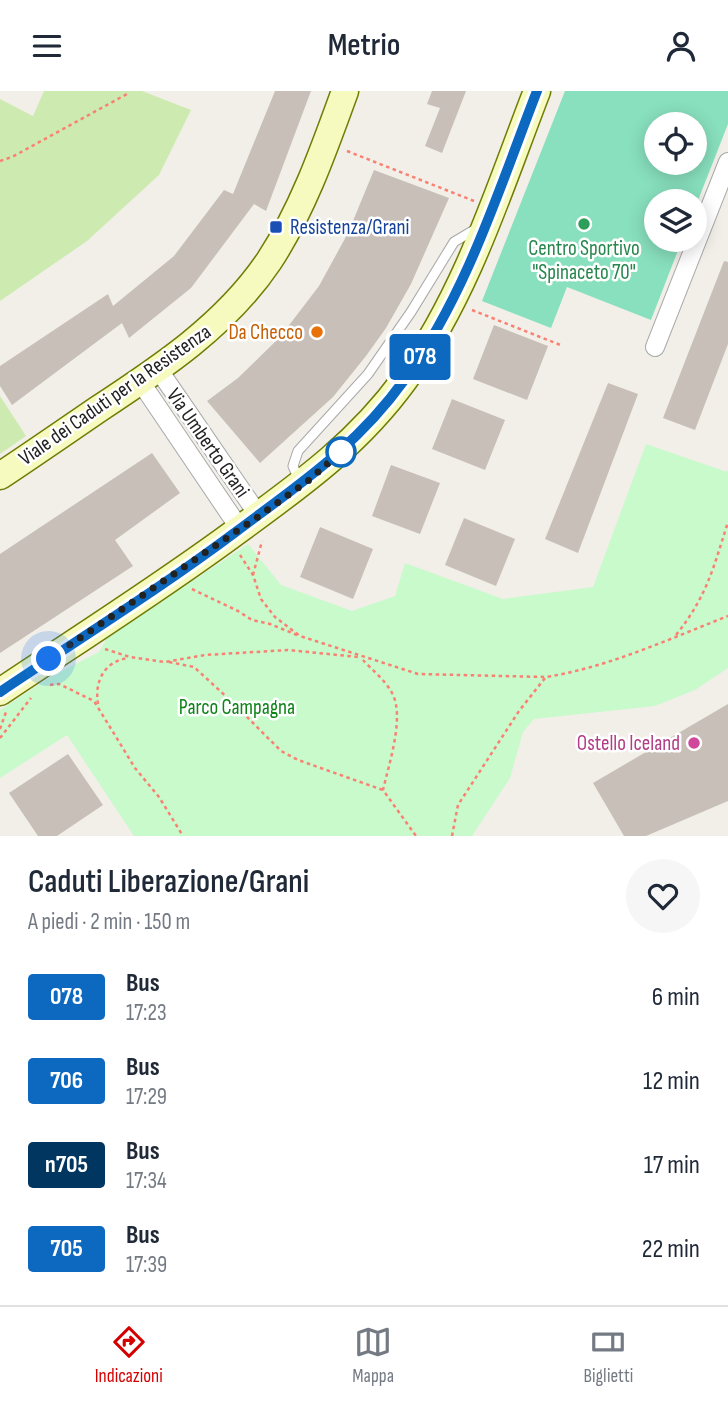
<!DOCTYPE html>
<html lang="it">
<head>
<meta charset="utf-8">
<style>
	:root { --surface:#fff; --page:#f6f6f7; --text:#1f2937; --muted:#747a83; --line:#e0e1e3; --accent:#d40000 }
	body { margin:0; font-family:"Sofia Sans Condensed",sans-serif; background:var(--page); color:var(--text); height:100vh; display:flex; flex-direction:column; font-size:26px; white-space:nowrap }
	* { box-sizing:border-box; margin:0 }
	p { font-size:23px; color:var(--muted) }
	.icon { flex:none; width:38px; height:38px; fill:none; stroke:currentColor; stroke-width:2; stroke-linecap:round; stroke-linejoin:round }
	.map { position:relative; height:745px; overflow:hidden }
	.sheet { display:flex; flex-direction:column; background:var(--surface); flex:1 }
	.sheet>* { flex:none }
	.badge { padding:0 14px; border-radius:5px; font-size:24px; line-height:46px }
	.tools { position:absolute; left:644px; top:21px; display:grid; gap:14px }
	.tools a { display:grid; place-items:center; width:63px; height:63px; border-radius:50%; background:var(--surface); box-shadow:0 4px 18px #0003; font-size:35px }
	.you { position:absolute; width:35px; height:35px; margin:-18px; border:5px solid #fff; border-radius:50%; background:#1a73e8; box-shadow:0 0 0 10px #1a73e833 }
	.map>.badge { position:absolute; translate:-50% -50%; box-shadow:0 0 0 4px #fff }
	.round { display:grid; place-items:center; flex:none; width:74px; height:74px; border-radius:37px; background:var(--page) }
	.headline { display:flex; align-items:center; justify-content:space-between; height:119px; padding:0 28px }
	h1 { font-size:33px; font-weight:600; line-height:52px }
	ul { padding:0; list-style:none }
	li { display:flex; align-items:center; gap:21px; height:84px; padding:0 28px }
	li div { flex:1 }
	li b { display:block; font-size:26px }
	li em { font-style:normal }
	li .badge { min-width:77px; font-weight:700; text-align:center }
	header { display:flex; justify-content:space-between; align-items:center; height:91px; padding:0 28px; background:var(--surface); font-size:32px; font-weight:600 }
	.tab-bar { display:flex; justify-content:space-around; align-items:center; height:98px; border-top:2px solid var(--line); background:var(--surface); font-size:19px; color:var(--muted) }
	.tab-bar a { display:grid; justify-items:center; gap:4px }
	.tab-bar .active { color:var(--accent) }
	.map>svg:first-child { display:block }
	.grass { fill:#cdebb0 }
	.park { fill:#c8facc }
	.pitch { fill:#88e0be; fill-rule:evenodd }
	.building { fill:#c7bfb8 }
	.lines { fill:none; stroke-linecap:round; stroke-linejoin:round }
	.lane-casing { stroke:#a9a9a9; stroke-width:11 }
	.street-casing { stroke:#a9a9a9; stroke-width:20 }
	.secondary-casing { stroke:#707d05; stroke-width:29 }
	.path { stroke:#fa8072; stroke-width:2.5; stroke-dasharray:3.5 3.5; stroke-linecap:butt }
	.lane { stroke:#fff; stroke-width:9 }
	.street { stroke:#fff; stroke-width:18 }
	.secondary { stroke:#f7fabf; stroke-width:26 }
	.line-casing { stroke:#fff; stroke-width:16 }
	.line { stroke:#0c69bf; stroke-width:10 }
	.walk { stroke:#222; stroke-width:7; stroke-dasharray:0 12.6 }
	.leisure-dot { fill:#2e9e5b; stroke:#fff; stroke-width:2.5 }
	.transit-dot { fill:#1a4fb4; stroke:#fff; stroke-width:2.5 }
	.food-dot { fill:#e8710a; stroke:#fff; stroke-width:2.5 }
	.stop-dot { fill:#fff; stroke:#0c69bf; stroke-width:3.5 }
	.hotel-dot { fill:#d1479c; stroke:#fff; stroke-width:2.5 }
	.labels { text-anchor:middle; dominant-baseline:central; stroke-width:5; stroke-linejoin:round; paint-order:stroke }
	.transit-label { font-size:21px; fill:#164399; stroke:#fff; text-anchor:start }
	.leisure-label { font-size:21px; fill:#27864d; stroke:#fff }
	.food-label { font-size:21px; fill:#c56008; stroke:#fff; text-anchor:end }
	.street-label { font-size:21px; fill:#222; stroke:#fff }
	.park-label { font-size:21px; fill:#0c8416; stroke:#fff }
	.hotel-label { font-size:21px; fill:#b23c85; stroke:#fff; text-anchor:end }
</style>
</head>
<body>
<header><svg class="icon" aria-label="menu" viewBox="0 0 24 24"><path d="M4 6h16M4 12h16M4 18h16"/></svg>Metrio<svg class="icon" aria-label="person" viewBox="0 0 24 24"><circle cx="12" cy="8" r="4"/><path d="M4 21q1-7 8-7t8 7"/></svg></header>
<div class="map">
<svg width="728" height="745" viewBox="0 0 728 745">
	<rect width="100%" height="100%" fill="#f2efe9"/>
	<!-- grass -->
	<g class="grass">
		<polygon points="44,0 142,0 191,19 159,84 87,150 0,210 0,8 33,25"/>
		<polygon points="0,305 26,345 0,363"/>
	</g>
	<!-- park -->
	<polygon class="park" points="646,353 727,381 728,378 728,577 695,599 655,615 534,628 523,641 510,687 472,745 134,745 67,644 0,687 0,619 52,585 99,561 107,547 248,453 281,494 352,520 395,505 405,472 503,508 593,496"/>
	<!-- pitch -->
	<path class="pitch" d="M565,0H728V33L695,117V110H656V149H682L651,229L567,196L551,237L482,210ZM695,33V72H656V33Z"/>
	<!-- building -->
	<g class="building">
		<polygon points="275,0 311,0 266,120 254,113 191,197 129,247 122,232 12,314 0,295 0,275 108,203 113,215 174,165 224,99 233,103"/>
		<polygon points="432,0 466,0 442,62 425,55 440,17 427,13"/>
		<polygon points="374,79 449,107 411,193 386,237 366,265 333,306 260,372 207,310 238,287 280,246 319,195 348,142"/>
		<polygon points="724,170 728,171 728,253 695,339 663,327"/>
		<polygon points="494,234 548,255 527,309 473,288"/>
		<polygon points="608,292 638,303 578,462 545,448"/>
		<polygon points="452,308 505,329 485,379 432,358"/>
		<polygon points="152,362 180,402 115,449 133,475 0,562 0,463"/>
		<polygon points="391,374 440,392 420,443 372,425"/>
		<polygon points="464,427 515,448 496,495 445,474"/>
		<polygon points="320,436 373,458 353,508 300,486"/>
		<polygon points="728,613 728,710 646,745 624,745 593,692"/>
		<polygon points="68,663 103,714 57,745 38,745 9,702"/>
	</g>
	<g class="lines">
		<defs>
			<polyline id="lane" points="299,389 293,375 298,360 368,283 411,221 454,151 479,136"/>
			<g id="street">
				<polyline points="655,256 728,71"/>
				<polyline points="158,278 259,425"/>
				<polyline points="140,290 240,438"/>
			</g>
			<g id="secondary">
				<path d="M0,385C33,363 65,341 97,319C161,277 226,234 269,170C303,118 324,58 345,0"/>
				<path d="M0,601C79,548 160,497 237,440C300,394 358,353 405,288C467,202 499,98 537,0"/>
			</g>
		</defs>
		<!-- lane casing -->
		<use href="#lane" class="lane-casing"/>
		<!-- street casing -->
		<use href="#street" class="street-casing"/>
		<!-- secondary casing -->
		<use href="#secondary" class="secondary-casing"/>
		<!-- path -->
		<g class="path">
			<polyline points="347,60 474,110"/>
			<polyline points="0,70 12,66 127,3"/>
			<polyline points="472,219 563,255"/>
			<path d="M240,464L253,484L261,508L275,526L300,545L418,583L546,586C609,576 669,548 728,525"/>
			<polyline points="253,484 262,450"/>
			<polyline points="192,498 238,520 252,529 270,533 297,544"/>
			<path d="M676,544C707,505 713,478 728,431"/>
			<polyline points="105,558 130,566 165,571 205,564 288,559 358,566"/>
			<path d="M363,569C372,579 386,590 392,602C405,625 389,673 383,699L416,745"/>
			<polyline points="169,571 194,576 230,609 281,660 298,669 383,699"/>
			<polyline points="50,594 59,593 94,610 135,677 159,706 183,745"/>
			<path d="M98,613C94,590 105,570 128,567"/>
			<polyline points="0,638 6,621"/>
			<polyline points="0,647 31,607"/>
			<polyline points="452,745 458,714 519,620 545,587"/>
		</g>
		<!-- lane -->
		<use href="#lane" class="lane"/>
		<!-- street -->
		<use href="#street" class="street"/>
		<!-- secondary -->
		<use href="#secondary" class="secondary"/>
	</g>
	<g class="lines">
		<defs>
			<path id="line" d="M0,601C79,548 161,497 237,440C301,392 357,355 405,288C467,202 499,98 537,0"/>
		</defs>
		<!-- line casing -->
		<use href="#line" class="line-casing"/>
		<!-- line -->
		<use href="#line" class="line"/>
		<!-- walk -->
		<polyline class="walk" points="49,568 259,425 309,389 343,359 341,361"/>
	</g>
	<!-- markers -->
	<circle class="leisure-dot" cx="584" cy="133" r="7"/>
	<rect class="transit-dot" x="269" y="129" width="14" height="14" rx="3.5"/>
	<circle class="food-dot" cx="317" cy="241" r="7"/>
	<circle class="stop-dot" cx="341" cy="361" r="14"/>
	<circle class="hotel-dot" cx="694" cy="652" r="7"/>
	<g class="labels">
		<!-- transit labels -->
		<g class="transit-label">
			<text x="290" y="136">Resistenza/Grani</text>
		</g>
		<!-- leisure labels -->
		<g class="leisure-label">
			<text x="584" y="157">Centro Sportivo<tspan x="584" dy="24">"Spinaceto 70"</tspan></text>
		</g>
		<!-- food labels -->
		<g class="food-label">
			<text x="303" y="241">Da Checco</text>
		</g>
		<!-- street labels -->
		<g class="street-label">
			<text transform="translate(115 304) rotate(-35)">Viale dei Caduti per la Resistenza</text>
			<text transform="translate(208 352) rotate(55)">Via Umberto Grani</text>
		</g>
		<!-- park labels -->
		<g class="park-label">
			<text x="237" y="616">Parco Campagna</text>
		</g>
		<!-- hotel labels -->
		<g class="hotel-label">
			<text x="680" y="652">Ostello Iceland</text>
		</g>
	</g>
</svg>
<div class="tools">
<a><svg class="icon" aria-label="locate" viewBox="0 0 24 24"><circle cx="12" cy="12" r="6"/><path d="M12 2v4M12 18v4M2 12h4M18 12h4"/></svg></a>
<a><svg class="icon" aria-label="layers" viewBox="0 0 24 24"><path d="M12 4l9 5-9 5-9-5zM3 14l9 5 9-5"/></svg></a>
</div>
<div class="you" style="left:49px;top:568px"></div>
<b class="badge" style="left:420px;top:266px;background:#0c69bf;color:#fff">078</b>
</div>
<section class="sheet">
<div class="headline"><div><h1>Caduti Liberazione/Grani</h1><p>A piedi · 2 min · 150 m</p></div><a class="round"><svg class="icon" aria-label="heart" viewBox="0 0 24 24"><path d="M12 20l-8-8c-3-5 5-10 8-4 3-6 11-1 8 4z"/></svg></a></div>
<ul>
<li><span class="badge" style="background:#0c69bf;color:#fff">078</span><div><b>Bus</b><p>17:23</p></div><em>6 min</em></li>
<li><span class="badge" style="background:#0c69bf;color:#fff">706</span><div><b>Bus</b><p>17:29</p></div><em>12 min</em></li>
<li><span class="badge" style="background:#00365f;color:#fff">n705</span><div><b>Bus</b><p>17:34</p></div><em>17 min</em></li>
<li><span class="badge" style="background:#0c69bf;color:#fff">705</span><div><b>Bus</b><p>17:39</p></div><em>22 min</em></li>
</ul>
</section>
<nav class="tab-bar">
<a class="active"><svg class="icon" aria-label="directions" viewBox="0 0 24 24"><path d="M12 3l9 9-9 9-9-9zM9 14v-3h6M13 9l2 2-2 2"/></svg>Indicazioni</a>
<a><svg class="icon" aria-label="map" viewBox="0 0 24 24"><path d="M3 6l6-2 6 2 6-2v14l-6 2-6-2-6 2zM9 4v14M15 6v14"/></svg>Mappa</a>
<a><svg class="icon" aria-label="tickets" viewBox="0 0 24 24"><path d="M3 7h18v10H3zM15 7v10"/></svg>Biglietti</a>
</nav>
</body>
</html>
